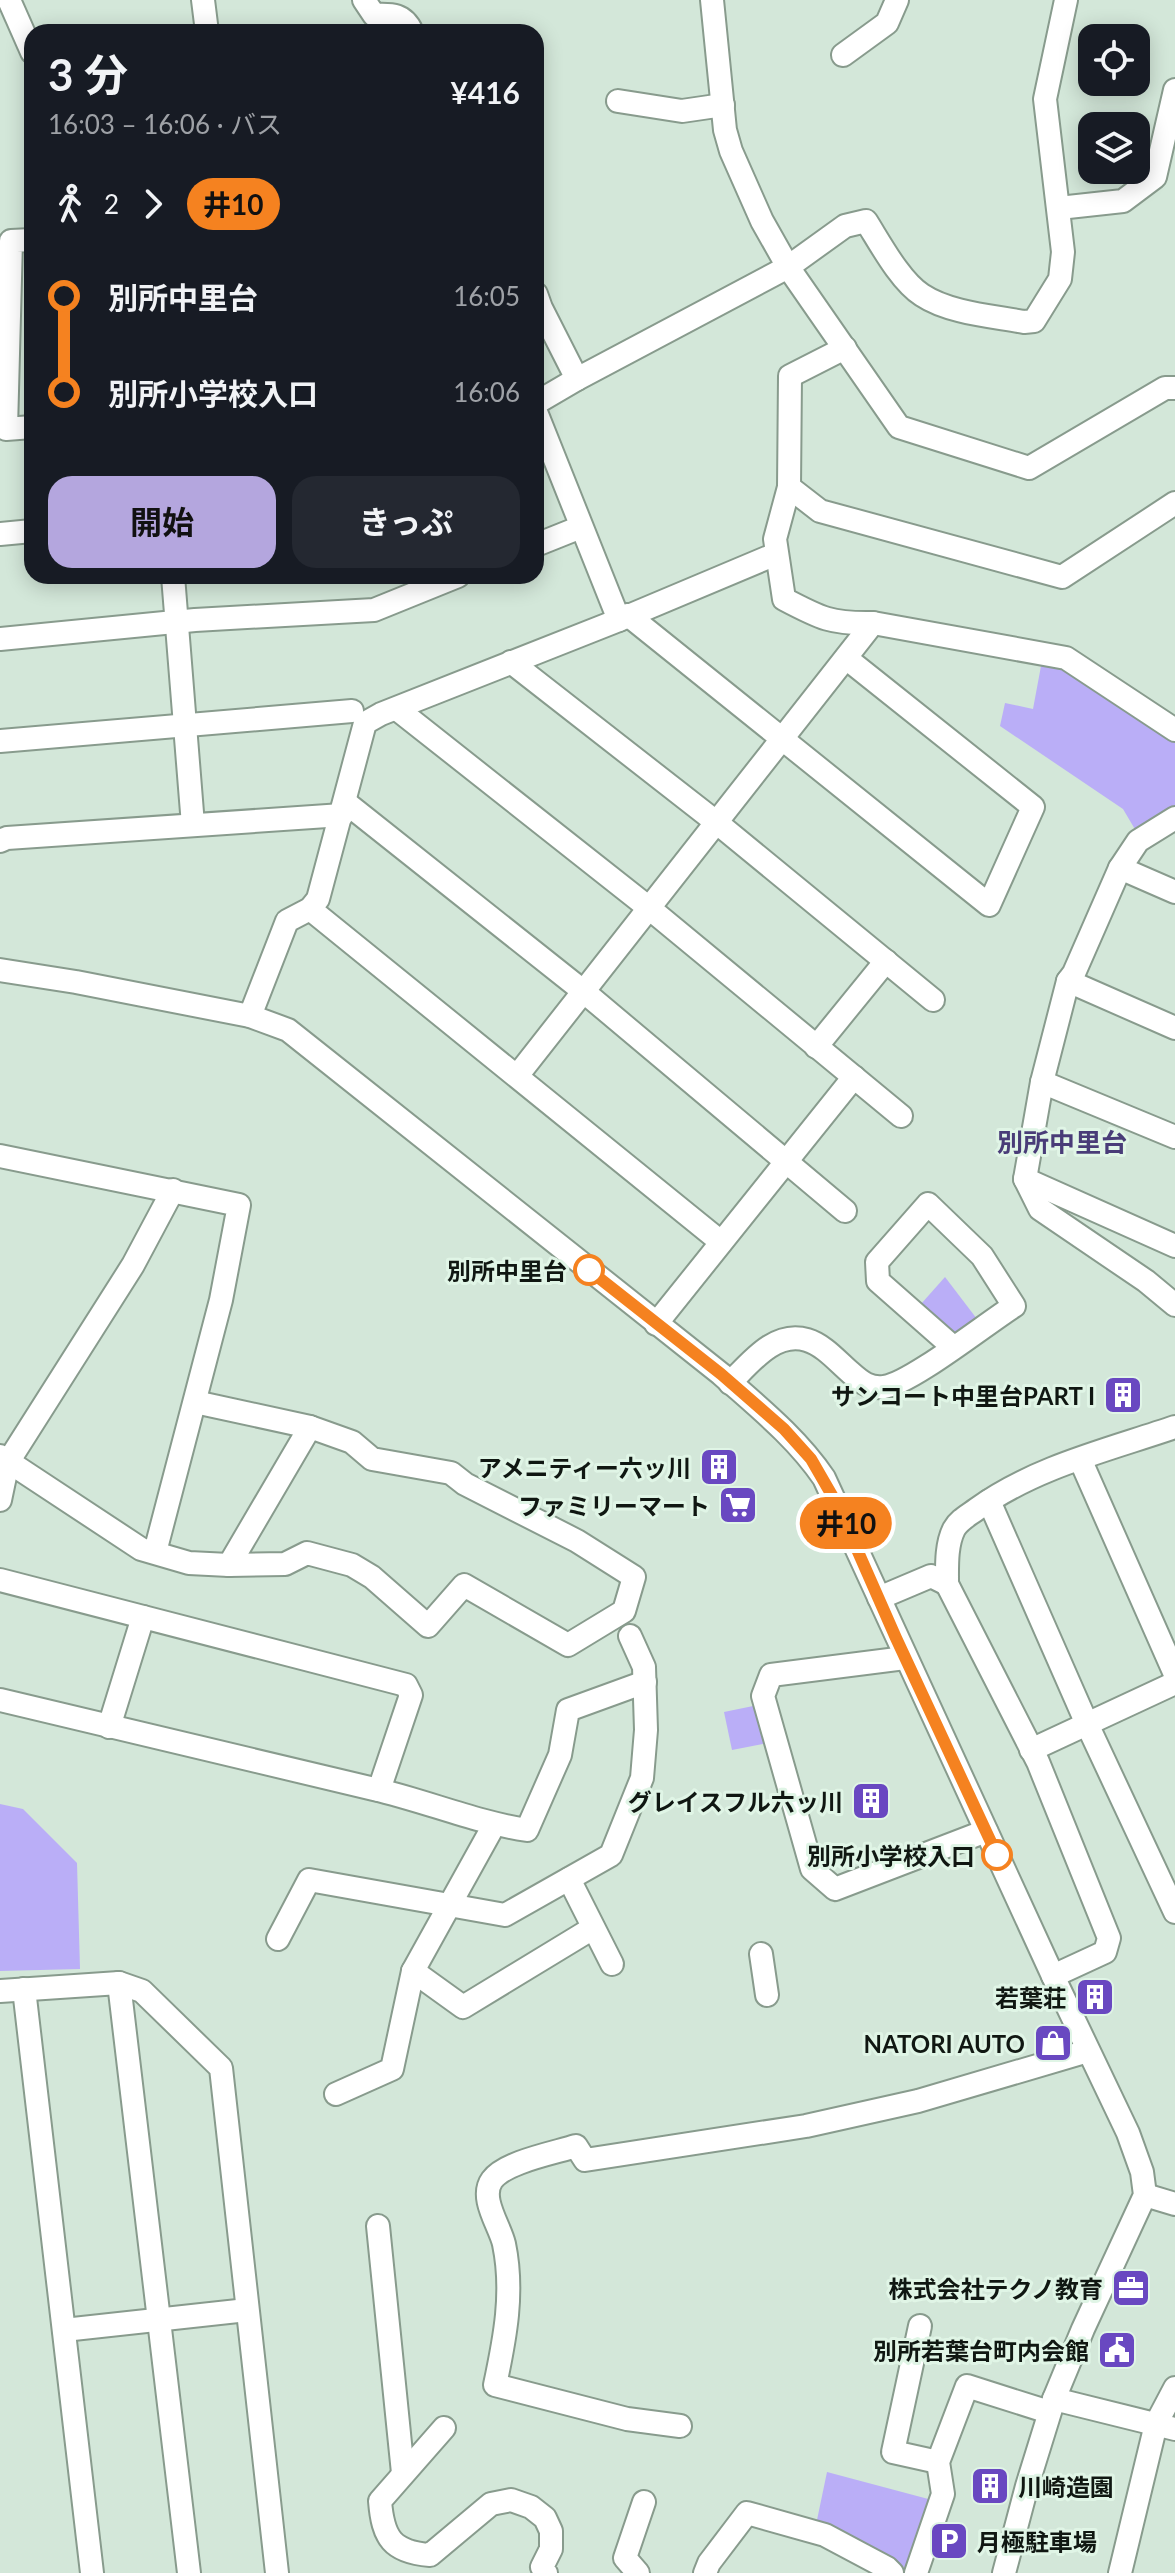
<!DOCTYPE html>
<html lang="ja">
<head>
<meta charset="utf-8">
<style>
	:root { --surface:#171b24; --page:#242831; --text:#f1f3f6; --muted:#9ea1a6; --accent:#b4a6de }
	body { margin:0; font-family:Lato,"Noto Sans JP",sans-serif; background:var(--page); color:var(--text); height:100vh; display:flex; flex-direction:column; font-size:30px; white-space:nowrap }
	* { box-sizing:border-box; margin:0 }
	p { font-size:26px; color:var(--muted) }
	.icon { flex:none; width:44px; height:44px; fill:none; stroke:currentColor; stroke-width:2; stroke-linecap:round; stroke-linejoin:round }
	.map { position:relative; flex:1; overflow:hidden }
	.side { position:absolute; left:24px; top:24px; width:520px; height:560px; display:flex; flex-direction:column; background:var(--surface); border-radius:24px; box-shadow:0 4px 20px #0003 }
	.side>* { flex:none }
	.badge { padding:0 16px; border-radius:26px; font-size:28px; line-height:52px }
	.buttons { position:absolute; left:1078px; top:24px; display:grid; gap:16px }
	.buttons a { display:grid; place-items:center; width:72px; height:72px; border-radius:16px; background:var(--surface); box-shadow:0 4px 20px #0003; font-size:40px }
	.map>.badge { position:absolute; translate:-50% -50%; box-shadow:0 0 0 4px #fff }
	.legs { display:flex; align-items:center; gap:12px; height:88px; padding:0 24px; font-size:26px }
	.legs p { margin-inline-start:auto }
	.overview { display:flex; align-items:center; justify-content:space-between; height:136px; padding:0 24px }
	h1 { font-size:44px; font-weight:700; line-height:60px }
	.button { display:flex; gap:16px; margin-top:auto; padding:16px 24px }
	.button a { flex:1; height:92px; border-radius:24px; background:var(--accent); color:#111; font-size:32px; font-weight:700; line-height:92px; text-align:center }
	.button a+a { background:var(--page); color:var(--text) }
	ul { padding:0 24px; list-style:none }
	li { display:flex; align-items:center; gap:28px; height:96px; font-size:30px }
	li i { display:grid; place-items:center; width:12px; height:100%; margin:0 10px; background:currentColor }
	li i::after { content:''; width:20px; height:20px; margin:-10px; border:6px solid; border-radius:50%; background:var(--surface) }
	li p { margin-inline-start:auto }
	li:first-child i { background:linear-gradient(#0000 50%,currentColor 0) }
	li:last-child i { background:linear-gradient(currentColor 50%,#0000 0) }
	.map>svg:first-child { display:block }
	.green { fill:#baaef7 }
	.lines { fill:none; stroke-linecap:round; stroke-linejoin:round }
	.minor-casing { stroke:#889b8d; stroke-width:26 }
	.minor { stroke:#fff; stroke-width:22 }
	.line-1-casing { stroke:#fff; stroke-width:18 }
	.line-1 { stroke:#f58220; stroke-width:12 }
	.stop-1-dot { fill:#fff; stroke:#f58220; stroke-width:4 }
	.labels { text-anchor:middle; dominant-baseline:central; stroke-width:6; stroke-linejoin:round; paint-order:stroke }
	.stop-label { font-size:24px; font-weight:bold; fill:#101712; stroke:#e0f5e6; text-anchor:end }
	.poi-label { font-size:24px; font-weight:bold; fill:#101712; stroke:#e0f5e6; text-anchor:end }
	.neighbourhood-label { font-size:26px; font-weight:bold; fill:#493c78; stroke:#e0f5e6 }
</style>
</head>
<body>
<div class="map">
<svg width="1175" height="2573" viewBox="0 0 1175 2573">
	<rect width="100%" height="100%" fill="#d3e7d9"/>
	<!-- green -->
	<g class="green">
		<polygon points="1041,666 1060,667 1175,736 1175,809 1136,831 1123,809 1000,726 1005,703 1033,709"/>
		<polygon points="945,1277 977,1319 954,1336 921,1304"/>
		<polygon points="758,1705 768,1743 732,1750 724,1712"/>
		<polygon points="0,1804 23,1809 77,1863 80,1969 0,1971"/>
		<polygon points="827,2472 932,2500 909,2570 833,2526 817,2520"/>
	</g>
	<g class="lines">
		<defs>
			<g id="minor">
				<polyline points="9,0 32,52"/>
				<polyline points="203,0 207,32"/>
				<path d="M364,0L374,15C392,14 404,14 412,32"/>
				<polyline points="712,0 725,130 731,151 762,221 788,267 899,427 1029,468 1165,388 1175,388"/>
				<polyline points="843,55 887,23 897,0"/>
				<polyline points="618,101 682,111 723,105"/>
				<polyline points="1059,208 1123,201 1155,177 1175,90"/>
				<polyline points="32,240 11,241 6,429 32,427"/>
				<polyline points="536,294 541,308 577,379 536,403"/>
				<path d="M845,348L790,376L789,487L775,539L784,599C820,618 831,624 873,623L1066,658L1175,730"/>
				<path d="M577,379L788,267L845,226L866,221C880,243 900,281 922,295C949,313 992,316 1024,322L1034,321L1060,279L1063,252L1045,99L1066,0"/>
				<polyline points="536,412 619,620"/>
				<polyline points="789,487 820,511 1062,577 1175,503"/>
				<polyline points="0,534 32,531"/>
				<polyline points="536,545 581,527"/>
				<polyline points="173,576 193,825"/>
				<polyline points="628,615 989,905 1033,807 846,658"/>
				<polyline points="0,639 195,620 374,610 458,576"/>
				<polyline points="511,662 716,822 933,1000"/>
				<polyline points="397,709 649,908 901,1116"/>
				<polyline points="0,741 352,711"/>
				<polyline points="345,802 583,991 845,1211"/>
				<polyline points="1175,818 1138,841 1120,868 1074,973 1068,981 1042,1082 1025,1179 1040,1209 1146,1281 1175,1305"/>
				<polyline points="0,841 7,838 342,815"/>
				<polyline points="1120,868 1175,892"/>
				<polyline points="310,909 721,1242"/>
				<path d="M0,970L76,982L250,1016L288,1030L721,1374C758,1407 796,1437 824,1478L1053,1976L1128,2133L1142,2172L1145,2195L1083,2329L1054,2399L1027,2486L1004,2573"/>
				<polyline points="1068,981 1175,1028"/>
				<polyline points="250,1016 287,921 310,909 318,899 365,723 381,714 619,620 776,554"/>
				<polyline points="816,1047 886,961"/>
				<polyline points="517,1076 873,623"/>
				<polyline points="1042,1082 1175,1137"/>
				<polyline points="0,1156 239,1205 221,1300 155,1552"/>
				<polyline points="1025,1179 1175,1246"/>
				<polyline points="656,1324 854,1077"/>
				<path d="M730,1383C750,1363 775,1330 807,1340C824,1345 838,1362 851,1373C861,1382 870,1389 884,1387C910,1384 987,1323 1014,1306L982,1256L928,1204L877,1262L878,1281L953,1347"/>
				<polyline points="0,1456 141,1549 189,1563 229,1565 285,1564 307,1553 352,1565 372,1577 428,1626 464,1585 568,1645 624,1611 634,1577 577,1541 465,1484 451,1473 372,1459 352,1442 310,1427 195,1402"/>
				<polyline points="1080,1459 1175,1674"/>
				<polyline points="0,1500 8,1462 133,1265 173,1190"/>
				<polyline points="989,1501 1087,1724 1175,1912"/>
				<polyline points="229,1565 310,1427"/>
				<polyline points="0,1580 406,1685 411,1695 379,1790"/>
				<polyline points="879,1598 931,1576 947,1584"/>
				<polyline points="905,1658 771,1675 763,1696 812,1869 835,1889 986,1831"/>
				<path d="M0,1700C125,1730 250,1759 374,1789C426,1801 475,1822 527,1830L560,1755L568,1710L645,1682"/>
				<polyline points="109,1727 143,1617"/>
				<polyline points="1031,1750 1175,1683"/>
				<polyline points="569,1879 612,1964"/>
				<polyline points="278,1939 309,1880 505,1915 611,1855 642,1778 646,1730 644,1667 630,1636"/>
				<polyline points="761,1954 767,1995"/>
				<polyline points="413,1971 463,2007 593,1928"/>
				<path d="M1053,1976L1105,1952L1109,1938L1038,1762L947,1584C947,1566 946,1545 954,1529C959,1520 969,1515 977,1509C1035,1467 1108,1450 1175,1427"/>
				<polyline points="119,1983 189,2573"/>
				<polyline points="24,1989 92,2573"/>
				<polyline points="0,1991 119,1983 142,1991 221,2068 277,2573"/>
				<polyline points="336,2094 392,2069 413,1971 494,1825"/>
				<polyline points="1145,2195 1175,2204"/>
				<polyline points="378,2226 403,2473"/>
				<polyline points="920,2326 893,2452 938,2462"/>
				<polyline points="64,2330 247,2310"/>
				<polyline points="1054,2399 1175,2429"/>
				<path d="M680,2426L627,2419L495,2385C505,2338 514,2292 504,2244C500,2226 479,2198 492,2180C505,2162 554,2153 576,2146L585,2160L806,2126L918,2101L1088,2051"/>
				<path d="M444,2428L380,2501C383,2538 392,2552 430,2555L491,2504L511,2500L531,2507L545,2518L551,2531V2549L542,2567L546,2573"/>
				<polyline points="638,2573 625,2558 644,2502"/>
				<polyline points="705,2573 709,2563 747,2513 825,2535 887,2568 892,2573"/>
				<polyline points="916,2573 943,2494 938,2462 967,2386 1049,2412"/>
				<polyline points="1120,2573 1156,2424 1175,2388"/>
			</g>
		</defs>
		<!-- minor casing -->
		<use href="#minor" class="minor-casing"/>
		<!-- minor -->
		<use href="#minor" class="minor"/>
	</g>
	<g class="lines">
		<defs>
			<polyline id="line-1" points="589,1270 721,1374 784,1429 811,1459 837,1504 896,1638 997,1855"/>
		</defs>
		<!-- line-1 casing -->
		<use href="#line-1" class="line-1-casing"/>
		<!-- line-1 -->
		<use href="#line-1" class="line-1"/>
	</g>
	<!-- icons -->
	<defs>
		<symbol id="building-square" viewBox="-11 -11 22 22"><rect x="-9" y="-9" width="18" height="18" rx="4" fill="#6948c1" stroke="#e0f5e6"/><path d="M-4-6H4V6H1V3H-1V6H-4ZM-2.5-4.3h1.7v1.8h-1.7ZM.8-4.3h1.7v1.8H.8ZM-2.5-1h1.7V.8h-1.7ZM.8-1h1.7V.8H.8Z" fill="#fff"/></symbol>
		<symbol id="supermarket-square" viewBox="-11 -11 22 22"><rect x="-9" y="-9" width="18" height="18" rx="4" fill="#6948c1" stroke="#e0f5e6"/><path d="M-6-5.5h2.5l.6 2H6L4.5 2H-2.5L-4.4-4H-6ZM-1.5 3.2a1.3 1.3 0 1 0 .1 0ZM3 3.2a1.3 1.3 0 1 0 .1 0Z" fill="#fff"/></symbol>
		<symbol id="shop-square" viewBox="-11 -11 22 22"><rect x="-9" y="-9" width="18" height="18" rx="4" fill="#6948c1" stroke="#e0f5e6"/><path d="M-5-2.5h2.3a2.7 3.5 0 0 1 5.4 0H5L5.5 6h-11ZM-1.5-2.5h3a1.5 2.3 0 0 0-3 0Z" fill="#fff"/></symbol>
		<symbol id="office-square" viewBox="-11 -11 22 22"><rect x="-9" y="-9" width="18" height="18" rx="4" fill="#6948c1" stroke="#e0f5e6"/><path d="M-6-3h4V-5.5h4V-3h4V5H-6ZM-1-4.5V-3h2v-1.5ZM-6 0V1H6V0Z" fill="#fff"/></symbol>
		<symbol id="civic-square" viewBox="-11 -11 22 22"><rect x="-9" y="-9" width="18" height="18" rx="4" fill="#6948c1" stroke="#e0f5e6"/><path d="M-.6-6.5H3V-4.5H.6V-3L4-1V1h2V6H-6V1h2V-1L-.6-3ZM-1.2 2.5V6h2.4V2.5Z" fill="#fff"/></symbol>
		<symbol id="parking-square" viewBox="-11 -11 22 22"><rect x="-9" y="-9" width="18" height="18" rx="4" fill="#6948c1" stroke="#e0f5e6"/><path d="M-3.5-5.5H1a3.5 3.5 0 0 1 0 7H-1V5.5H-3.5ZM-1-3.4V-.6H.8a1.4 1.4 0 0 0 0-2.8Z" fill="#fff"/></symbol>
	</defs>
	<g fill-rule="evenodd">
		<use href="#building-square" x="1101" y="1373" width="44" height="44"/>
		<use href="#building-square" x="697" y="1445" width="44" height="44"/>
		<use href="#supermarket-square" x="716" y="1483" width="44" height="44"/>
		<use href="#building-square" x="849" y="1779" width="44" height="44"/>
		<use href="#building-square" x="1073" y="1975" width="44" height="44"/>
		<use href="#shop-square" x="1031" y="2021" width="44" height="44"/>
		<use href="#office-square" x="1109" y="2266" width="44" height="44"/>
		<use href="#civic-square" x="1095" y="2328" width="44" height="44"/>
		<use href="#building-square" x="968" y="2464" width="44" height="44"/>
		<use href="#parking-square" x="927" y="2519" width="44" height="44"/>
	</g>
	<!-- markers -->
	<g class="stop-1-dot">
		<circle cx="589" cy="1270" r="14"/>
		<circle cx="997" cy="1855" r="14"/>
	</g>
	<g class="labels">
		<!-- stop labels -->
		<g class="stop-label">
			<text x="567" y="1270">別所中里台</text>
			<text x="975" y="1855">別所小学校入口</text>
		</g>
		<!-- poi labels -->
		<g class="poi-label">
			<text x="1095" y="1395">サンコート中里台PART I</text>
			<text x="691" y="1467">アメニティー六ッ川</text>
			<text x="710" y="1505">ファミリーマート</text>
			<text x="843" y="1801">グレイスフル六ッ川</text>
			<text x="1067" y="1997">若葉荘</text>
			<text x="1025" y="2043">NATORI AUTO</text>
			<text x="1103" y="2288">株式会社テクノ教育</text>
			<text x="1089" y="2350">別所若葉台町内会館</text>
			<text x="1018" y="2486" text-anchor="start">川崎造園</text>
			<text x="977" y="2541" text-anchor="start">月極駐車場</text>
		</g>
		<!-- neighbourhood labels -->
		<g class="neighbourhood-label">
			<text x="1062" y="1142">別所中里台</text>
		</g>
	</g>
</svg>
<div class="buttons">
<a><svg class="icon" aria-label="locate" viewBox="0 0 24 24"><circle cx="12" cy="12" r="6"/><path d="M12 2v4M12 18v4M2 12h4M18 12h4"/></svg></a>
<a><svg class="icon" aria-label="layers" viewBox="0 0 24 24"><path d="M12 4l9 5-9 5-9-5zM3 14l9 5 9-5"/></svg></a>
</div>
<b class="badge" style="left:846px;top:1523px;background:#f58220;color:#111">井10</b>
<section class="side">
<div class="overview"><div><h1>3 分</h1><p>16:03 – 16:06 · バス</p></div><b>¥416</b></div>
<div class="legs"><svg class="icon" aria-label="walk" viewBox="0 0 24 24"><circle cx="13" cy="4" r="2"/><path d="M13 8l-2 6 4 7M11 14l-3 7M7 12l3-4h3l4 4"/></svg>2<svg class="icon" aria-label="forward" viewBox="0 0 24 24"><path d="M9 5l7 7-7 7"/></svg><b class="badge" style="background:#f58220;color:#111">井10</b></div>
<ul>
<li><i style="color:#f58220"></i><b>別所中里台</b><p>16:05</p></li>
<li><i style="color:#f58220"></i><b>別所小学校入口</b><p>16:06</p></li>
</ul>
<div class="button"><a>開始</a><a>きっぷ</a></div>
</section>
</div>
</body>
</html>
